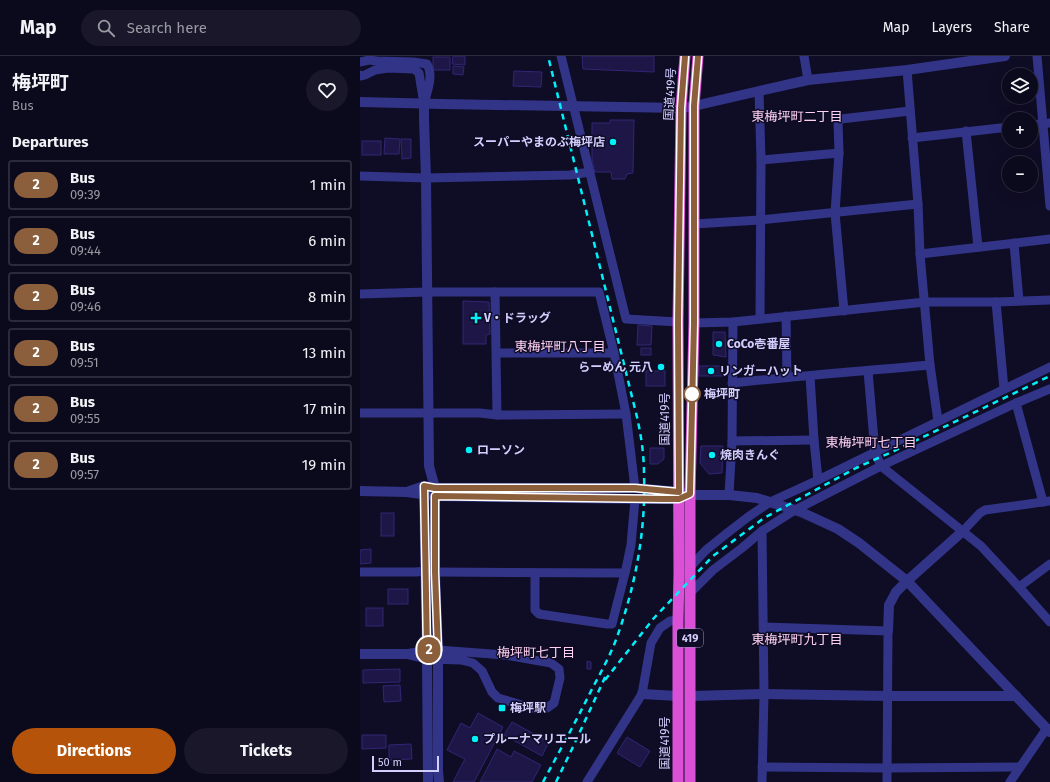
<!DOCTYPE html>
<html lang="en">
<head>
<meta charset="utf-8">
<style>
	:root { --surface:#0b091c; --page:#191729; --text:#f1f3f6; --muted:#9a9aa3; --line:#2b2a3b; --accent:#b45309 }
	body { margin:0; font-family:"Fira Sans","Noto Sans JP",sans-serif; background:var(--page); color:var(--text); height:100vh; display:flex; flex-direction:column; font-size:15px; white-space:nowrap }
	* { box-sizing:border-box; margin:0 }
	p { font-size:13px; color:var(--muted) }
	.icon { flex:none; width:22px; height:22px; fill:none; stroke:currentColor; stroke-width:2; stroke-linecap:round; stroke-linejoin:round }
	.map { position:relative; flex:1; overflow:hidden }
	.panel { display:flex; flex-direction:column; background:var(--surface); width:360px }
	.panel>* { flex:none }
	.badge { padding:0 8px; border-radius:13px; font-size:14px; line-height:26px }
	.buttons { position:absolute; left:642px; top:12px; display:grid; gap:8px }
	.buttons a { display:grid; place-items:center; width:36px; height:36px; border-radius:50%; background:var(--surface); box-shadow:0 4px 16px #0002,0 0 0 1px var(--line); font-size:20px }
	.scale { position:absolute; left:12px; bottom:10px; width:67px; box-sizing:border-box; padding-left:4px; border:2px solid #d2cfff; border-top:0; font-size:11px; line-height:14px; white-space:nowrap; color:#d2cfff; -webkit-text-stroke:3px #0f0c25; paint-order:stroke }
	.map>.badge { position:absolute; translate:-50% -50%; box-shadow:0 0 0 2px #fff }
	h2 { padding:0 12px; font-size:15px; line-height:36px }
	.round { display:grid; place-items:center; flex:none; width:42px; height:42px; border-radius:21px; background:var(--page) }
	.summary { display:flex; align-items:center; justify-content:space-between; height:68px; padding:0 12px }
	h1 { font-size:19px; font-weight:700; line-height:30px }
	.primary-button { display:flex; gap:8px; margin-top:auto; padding:8px 12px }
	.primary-button a { flex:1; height:46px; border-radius:24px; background:var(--accent); color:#fff; font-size:16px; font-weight:700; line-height:46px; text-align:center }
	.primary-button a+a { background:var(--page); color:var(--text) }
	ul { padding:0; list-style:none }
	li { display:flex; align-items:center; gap:12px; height:50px; margin:0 8px 6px; padding:0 4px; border:2px solid var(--line); border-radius:4px }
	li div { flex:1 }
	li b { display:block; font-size:15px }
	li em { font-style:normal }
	li .badge { min-width:44px; font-weight:700; text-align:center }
	header { display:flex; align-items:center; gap:24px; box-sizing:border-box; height:56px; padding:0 20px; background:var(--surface); border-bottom:1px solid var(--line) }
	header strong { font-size:19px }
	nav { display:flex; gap:22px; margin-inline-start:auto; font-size:14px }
	.search { width:280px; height:36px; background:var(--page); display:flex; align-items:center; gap:10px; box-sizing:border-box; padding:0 14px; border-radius:22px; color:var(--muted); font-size:15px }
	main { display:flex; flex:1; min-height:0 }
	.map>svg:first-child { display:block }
	.building { fill:#1d1647; stroke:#312675 }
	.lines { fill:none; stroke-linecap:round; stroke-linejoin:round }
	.minor { stroke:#323488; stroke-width:9 }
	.tertiary { stroke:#323488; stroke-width:10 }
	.trunk { stroke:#da50d6; stroke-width:11 }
	.rail { stroke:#00f1fa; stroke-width:2.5; stroke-dasharray:6 5; stroke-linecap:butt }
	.line-casing { stroke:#fff; stroke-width:9 }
	.line { stroke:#8b5e3c; stroke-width:6 }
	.poi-dot { fill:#00f1fa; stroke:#0f0c25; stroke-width:1.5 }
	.stop-dot { fill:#fff; stroke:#8b5e3c; stroke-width:2 }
	.labels { text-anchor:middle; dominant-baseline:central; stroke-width:3; stroke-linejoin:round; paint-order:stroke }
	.shield { fill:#0f0c25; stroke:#9894be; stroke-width:1 }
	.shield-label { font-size:11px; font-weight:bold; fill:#d2cfff }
	.street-label { font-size:12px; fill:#d2cfff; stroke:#0f0c25 }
	.poi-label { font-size:12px; font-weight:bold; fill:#d2cfff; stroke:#0f0c25; text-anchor:start }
	.stop-label { font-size:12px; font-weight:bold; fill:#d2cfff; stroke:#0f0c25; text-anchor:start }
	.neighbourhood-label { font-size:13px; fill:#ffd1f1; stroke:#0f0c25 }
</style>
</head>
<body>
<header>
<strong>Map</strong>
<div class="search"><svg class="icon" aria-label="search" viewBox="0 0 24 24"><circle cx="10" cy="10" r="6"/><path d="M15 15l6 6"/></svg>Search here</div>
<nav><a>Map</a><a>Layers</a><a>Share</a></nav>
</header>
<main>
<section class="panel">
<div class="summary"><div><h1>梅坪町</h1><p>Bus</p></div><a class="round"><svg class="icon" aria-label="heart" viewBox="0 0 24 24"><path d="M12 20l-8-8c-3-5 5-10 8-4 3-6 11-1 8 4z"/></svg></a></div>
<h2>Departures</h2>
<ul>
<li><span class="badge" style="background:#8b5e3c;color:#fff">2</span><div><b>Bus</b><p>09:39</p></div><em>1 min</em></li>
<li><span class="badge" style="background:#8b5e3c;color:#fff">2</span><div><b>Bus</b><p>09:44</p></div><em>6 min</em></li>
<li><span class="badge" style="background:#8b5e3c;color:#fff">2</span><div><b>Bus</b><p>09:46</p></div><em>8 min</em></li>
<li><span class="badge" style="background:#8b5e3c;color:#fff">2</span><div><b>Bus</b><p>09:51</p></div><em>13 min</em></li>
<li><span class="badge" style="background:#8b5e3c;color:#fff">2</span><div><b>Bus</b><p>09:55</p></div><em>17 min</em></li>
<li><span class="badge" style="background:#8b5e3c;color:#fff">2</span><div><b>Bus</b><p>09:57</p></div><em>19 min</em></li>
</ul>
<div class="primary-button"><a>Directions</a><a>Tickets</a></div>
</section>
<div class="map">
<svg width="690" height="726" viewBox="0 0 690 726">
	<rect width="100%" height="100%" fill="#0f0c25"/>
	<!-- building -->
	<g class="building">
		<polygon points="93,0 105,0 105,9 92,8"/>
		<polygon points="222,0 294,0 294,16 223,13"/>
		<rect x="73" y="1" width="17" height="13"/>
		<polygon points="93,10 104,11 103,19 93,18"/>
		<polygon points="154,15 182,16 181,31 153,30"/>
		<polygon points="250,64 274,64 273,117 267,118 265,123 252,123 251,116 235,116 232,104 232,67 250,67"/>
		<polygon points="25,82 40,83 39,98 24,98"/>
		<polygon points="41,83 51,83 51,102 42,103"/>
		<rect x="2" y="85" width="19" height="14"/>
		<polygon points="103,245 129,246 130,278 126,279 126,288 103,288"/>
		<polygon points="278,269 292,270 291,289 277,289"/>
		<polygon points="353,276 365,276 366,301 353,299"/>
		<rect x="281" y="292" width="10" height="7"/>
		<rect x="339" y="310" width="23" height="10"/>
		<rect x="286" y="315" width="19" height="15"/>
		<polygon points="341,390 363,390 362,417 349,418 340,407"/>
		<polygon points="290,392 304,392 304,403 298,408 290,408"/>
		<rect x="21" y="457" width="13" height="23"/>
		<polygon points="11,493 11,507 0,508 0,494"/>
		<rect x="28" y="533" width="20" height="15"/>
		<rect x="6" y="552" width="17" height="18"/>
		<polygon points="227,605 231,606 231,613 227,613"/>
		<polygon points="40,613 40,626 3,627 3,614"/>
		<polygon points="40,629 41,645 24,646 23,630"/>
		<polygon points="118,657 143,671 114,726 93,726 105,703 87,694 101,667 110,672"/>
		<polygon points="152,666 189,686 182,700 144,679"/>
		<polygon points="2,679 26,679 26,692 2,693"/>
		<polygon points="267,681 290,695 280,711 257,697"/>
		<polygon points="51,688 52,703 29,704 29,689"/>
		<polygon points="137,693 151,701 154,695 181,709 172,726 120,726"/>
	</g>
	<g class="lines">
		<!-- minor -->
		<g class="minor">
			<polyline points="201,0 266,263 318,266"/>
			<polyline points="444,0 448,24"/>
			<polyline points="677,0 690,150"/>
			<path d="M0,6L9,4L17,5L53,6L67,8C74,20 67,35 64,48"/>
			<polyline points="547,14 558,148 560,198 570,309 578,365"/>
			<polyline points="0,19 1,20 5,19 15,14 28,12 54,13 59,17 63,42"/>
			<polyline points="399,35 401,104"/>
			<polyline points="671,69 690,67"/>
			<polyline points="606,75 618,191"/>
			<polyline points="552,82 649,71"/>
			<polyline points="0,120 66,122 210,119 230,116"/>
			<polyline points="334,168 400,164 558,148"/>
			<polyline points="654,187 659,245"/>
			<polyline points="560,198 690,183"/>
			<polyline points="135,236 137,359"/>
			<polyline points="0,238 67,236 239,236 254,297 266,358 275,432"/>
			<polyline points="636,246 644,333"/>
			<polyline points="484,255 475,157 479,97 478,66 481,63 550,55"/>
			<polyline points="426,260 427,321"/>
			<polyline points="400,263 401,104 479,97"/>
			<polyline points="373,266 372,385 454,384"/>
			<polyline points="334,267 373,266 565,246 636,246 690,244"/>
			<polyline points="137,297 254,297"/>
			<polyline points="508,315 515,396 521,410 621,490 659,531 690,566"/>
			<polyline points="450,320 454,384 458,424"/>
			<path d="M372,327C438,320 504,315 570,309"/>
			<polyline points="656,347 683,446"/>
			<polyline points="0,357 120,357 137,359 266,358"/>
			<polyline points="369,439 372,385"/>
			<polyline points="603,475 620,457 625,454 690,445"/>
			<polyline points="331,510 346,494 366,478 388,461 410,446 458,424 690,311"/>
			<polyline points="0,516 56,516 65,515"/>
			<polyline points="75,516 265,517"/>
			<polyline points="175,517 175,554 179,558 247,568 252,568 266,513 271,489 275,443"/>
			<polyline points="659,531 690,508"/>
			<polyline points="330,537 353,514 382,492 402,475 435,454 521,410 656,347 690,333"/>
			<polyline points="404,571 528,575 527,726"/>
			<polygon points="67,594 78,594 145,599 191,607 199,613 200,622 194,647 187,652 175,653 138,642 132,636 122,615 113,607 101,604 67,603 46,598"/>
			<polyline points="402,711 527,712 660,711"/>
			<polyline points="227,726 282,638 291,587 300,572 310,565 318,564"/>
			<polyline points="402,726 404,638 402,475"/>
			<polyline points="650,726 687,672"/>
		</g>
		<!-- tertiary -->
		<g class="tertiary">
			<polyline points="0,46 82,48 321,52 334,50 399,35 448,24 547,14 645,0"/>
			<polyline points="64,48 64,63 66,122 69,410 75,432 75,516 78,594 78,715 79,726"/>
			<polyline points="64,433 67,603 68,726"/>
			<polyline points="0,435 47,436 75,440 275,443 319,443 326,440"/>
			<polyline points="47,436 64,430 75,432 275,432 319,436 330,439 369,439 397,442 441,456 478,473 499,487 547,525 690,676"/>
			<polyline points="528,575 529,549 536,536 547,525 603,475"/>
			<polyline points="0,598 46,598"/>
			<polyline points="282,638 318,640"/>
			<polyline points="331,640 404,638 528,640 656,640"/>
		</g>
		<!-- trunk -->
		<g class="trunk">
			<polyline points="318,726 318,564 319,518 318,266 321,52 325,0"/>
			<polyline points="330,726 330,439 334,267 334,50 338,0"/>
		</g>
		<!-- rail -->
		<g class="rail">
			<polyline points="245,624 294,562 353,500 404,462 496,412 534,395 690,320"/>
			<path d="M183,726C198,698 214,669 228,641C238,621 250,601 257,581C276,528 286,473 284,418C284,398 281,379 277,361L188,0"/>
			<polyline points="196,726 212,693 247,617"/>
		</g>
	</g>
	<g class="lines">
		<defs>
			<polyline id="line" points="325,0 321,52 318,266 319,436 275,432 75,432 64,430 67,594 78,594 75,516 75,440 304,443 319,443 330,438 334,267 334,50 338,0"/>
		</defs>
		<!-- line casing -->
		<use href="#line" class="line-casing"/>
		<!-- line -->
		<use href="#line" class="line"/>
	</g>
	<!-- markers -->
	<g class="poi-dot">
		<circle cx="253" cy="86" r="4"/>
		<path d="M114 256h4v4h4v4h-4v4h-4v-4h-4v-4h4z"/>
		<circle cx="359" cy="288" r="4"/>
		<circle cx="301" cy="311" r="4"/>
		<circle cx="351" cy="315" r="4"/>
		<circle cx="109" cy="394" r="4"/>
		<circle cx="352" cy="399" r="4"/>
		<rect x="138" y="648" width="8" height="8" rx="2"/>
		<circle cx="115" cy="683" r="4"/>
	</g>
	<circle class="stop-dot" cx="332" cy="338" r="8"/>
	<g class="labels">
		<!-- shield labels -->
		<rect class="shield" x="317" y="573" width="26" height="18" rx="3"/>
		<g class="shield-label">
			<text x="330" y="582">419</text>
		</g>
		<!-- street labels -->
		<g class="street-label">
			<text transform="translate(310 38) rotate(-87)">国道419号</text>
			<text transform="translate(305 363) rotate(-90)">国道419号</text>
			<text transform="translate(305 687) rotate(-90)">国道419号</text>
		</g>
		<!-- poi labels -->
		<g class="poi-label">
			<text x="245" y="86" text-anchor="end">スーパーやまのぶ梅坪店</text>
			<text x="124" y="262">V・ドラッグ</text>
			<text x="367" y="288">CoCo壱番屋</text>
			<text x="293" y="311" text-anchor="end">らーめん 元八</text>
			<text x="359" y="315">リンガーハット</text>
			<text x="117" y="394">ローソン</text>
			<text x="360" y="399">焼肉きんぐ</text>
			<text x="150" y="652">梅坪駅</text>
			<text x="123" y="683">プルーナマリエール</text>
		</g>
		<!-- stop labels -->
		<g class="stop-label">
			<text x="344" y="338">梅坪町</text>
		</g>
		<!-- neighbourhood labels -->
		<g class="neighbourhood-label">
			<text x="437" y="60">東梅坪町二丁目</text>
			<text x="200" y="290">東梅坪町八丁目</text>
			<text x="511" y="386">東梅坪町七丁目</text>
			<text x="437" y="583">東梅坪町九丁目</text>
			<text x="176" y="596">梅坪町七丁目</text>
		</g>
	</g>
</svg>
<div class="buttons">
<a><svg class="icon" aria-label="layers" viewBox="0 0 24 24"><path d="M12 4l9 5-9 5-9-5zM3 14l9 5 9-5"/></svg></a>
<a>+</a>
<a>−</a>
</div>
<div class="scale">50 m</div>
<b class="badge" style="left:69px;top:594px;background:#8b5e3c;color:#fff">2</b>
</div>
</main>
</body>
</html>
